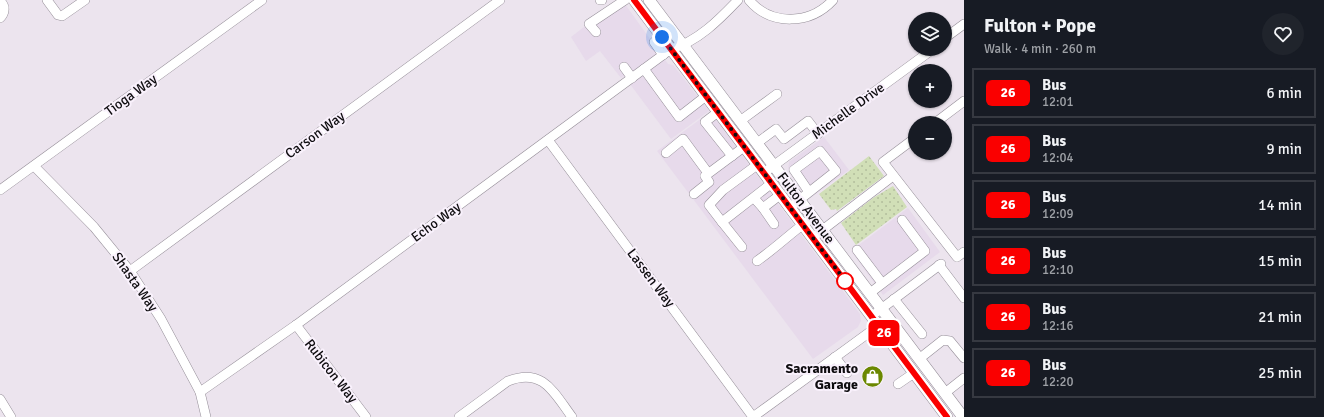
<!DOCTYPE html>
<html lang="en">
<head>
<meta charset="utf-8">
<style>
	:root { --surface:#171b24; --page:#20242c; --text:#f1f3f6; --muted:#9ea1a6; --line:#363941 }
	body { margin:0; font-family:Signika,sans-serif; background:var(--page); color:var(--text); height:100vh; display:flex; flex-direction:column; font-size:15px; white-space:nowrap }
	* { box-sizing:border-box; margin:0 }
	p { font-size:13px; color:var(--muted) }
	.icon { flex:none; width:22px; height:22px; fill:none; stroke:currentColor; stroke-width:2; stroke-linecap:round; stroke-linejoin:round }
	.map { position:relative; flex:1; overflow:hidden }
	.details { display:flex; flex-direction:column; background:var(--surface); width:360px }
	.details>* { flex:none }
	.badge { padding:0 8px; border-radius:6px; font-size:14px; line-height:26px }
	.controls { position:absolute; left:908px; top:12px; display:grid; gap:8px }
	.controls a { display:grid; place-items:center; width:44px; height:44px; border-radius:50%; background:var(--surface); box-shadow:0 1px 3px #0004; font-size:20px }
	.you { position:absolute; width:20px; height:20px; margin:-10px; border:3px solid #fff; border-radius:50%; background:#1a73e8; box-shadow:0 0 0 6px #1a73e833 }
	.map>.badge { position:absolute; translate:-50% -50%; box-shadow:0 0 0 2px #fff }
	.round { display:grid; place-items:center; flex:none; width:42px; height:42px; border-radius:21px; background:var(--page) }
	.head { display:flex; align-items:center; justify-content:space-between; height:68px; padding:0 20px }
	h1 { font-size:19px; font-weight:700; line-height:30px }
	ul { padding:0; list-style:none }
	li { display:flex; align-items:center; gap:12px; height:50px; margin:0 8px 6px; padding:0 12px; border:2px solid var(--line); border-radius:0px }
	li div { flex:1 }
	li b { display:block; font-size:15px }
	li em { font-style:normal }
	li .badge { min-width:44px; font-weight:700; text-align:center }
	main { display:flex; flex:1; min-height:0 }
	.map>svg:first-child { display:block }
	.built { fill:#e7daeb }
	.grass { fill:url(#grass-dots) }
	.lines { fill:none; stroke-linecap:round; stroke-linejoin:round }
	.minor-casing { stroke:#958e98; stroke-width:10 }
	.major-casing { stroke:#958e98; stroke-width:12 }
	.minor { stroke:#fff; stroke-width:9 }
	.major { stroke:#fff; stroke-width:11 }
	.line-casing { stroke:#fff; stroke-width:9 }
	.line { stroke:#fa0000; stroke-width:6 }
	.walk { stroke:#0e0c0f; stroke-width:4; stroke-dasharray:0 7.2 }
	.stop-dot { fill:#fff; stroke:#fa0000; stroke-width:2 }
	.labels { text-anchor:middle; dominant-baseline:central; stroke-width:4; stroke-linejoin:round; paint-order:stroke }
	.street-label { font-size:14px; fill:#0e0c0f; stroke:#f9f1fc }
	.poi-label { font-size:14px; font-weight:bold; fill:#0e0c0f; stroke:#f9f1fc; text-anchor:end }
</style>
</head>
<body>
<main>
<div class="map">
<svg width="964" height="417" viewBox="0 0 964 417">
	<defs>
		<pattern id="grass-dots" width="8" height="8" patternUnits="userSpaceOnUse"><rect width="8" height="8" fill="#d1dfb7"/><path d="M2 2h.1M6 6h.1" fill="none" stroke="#b2be9c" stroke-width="1.8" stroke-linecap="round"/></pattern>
	</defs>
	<rect width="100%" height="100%" fill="#ece4ee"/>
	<!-- built -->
	<g class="built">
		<polygon points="619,0 622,0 668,64 673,65 709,111 671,139 624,76 621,78 600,51 586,61 571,37"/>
		<polygon points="710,112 860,314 861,321 858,327 813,359 657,151"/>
		<polygon points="824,137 849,170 810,198 788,170 789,162"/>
		<polygon points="908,208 940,252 883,295 851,251"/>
	</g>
	<!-- grass -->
	<g class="grass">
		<polygon points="869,156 884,176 837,211 836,209 831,210 819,194"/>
		<polygon points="893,186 907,207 856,245 841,223 873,198"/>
	</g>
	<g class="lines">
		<defs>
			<g id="minor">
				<polyline points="47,0 58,15 62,16 85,0"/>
				<polyline points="600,0 602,0"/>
				<path d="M749,0C771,26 810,25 833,0"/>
				<path d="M0,1C6,6 5,13 0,18"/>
				<polyline points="596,32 589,24 625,0"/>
				<polyline points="945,38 964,24"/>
				<polyline points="654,42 663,55"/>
				<polyline points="624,67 632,78"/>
				<polyline points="644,69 679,117 706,96"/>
				<polyline points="718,112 705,122 732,156"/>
				<polyline points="740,121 777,94"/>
				<polyline points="935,123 964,101"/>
				<polyline points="915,138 883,162 957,257 964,252"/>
				<polyline points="548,140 753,417"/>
				<polyline points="757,143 776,129 784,139 808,121 818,134"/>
				<polyline points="666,153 683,139 708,173"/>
				<polyline points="757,165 723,190 709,205 722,222 772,183"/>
				<polyline points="34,166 94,227 130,271 161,319 200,392 206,417"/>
				<polyline points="769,169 933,49"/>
				<polyline points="0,190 262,0"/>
				<polyline points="694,194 709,182 705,176 744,147"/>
				<polyline points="754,198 763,208 780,195"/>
				<polyline points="763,208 774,224"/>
				<polyline points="789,208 836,171 820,151 794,170 809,192"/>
				<polyline points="722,222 742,247"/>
				<polyline points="812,238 893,176"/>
				<polyline points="857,250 882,283"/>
				<path d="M757,261C777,247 793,231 813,217"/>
				<polyline points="939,265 964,298"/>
				<polyline points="130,271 500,0"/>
				<polyline points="870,293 925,251 902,220"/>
				<polyline points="894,299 922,334"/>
				<polyline points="877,312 941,264"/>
				<polyline points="296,325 366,417"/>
				<polyline points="835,357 847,373"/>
				<polyline points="919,359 943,340 950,341 964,358"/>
				<polyline points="898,384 914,373"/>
				<path d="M200,392L296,325L671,49C697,42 719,20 738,0"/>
				<polyline points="945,393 964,378"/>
				<polyline points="0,399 11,417"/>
				<path d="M459,417L508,381C543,367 554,393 572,417"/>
				<polyline points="753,417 889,318"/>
			</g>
			<g id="major">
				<polyline points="634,0 947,417"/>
				<polyline points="649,0 963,417"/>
			</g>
		</defs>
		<!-- minor casing -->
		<use href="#minor" class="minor-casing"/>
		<!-- major casing -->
		<use href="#major" class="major-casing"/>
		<!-- minor -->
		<use href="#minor" class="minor"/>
		<!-- major -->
		<use href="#major" class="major"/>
	</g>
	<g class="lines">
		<defs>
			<polyline id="line" points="634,0 947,417"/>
		</defs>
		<!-- line casing -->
		<use href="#line" class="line-casing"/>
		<!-- line -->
		<use href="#line" class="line"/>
		<!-- walk -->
		<polyline class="walk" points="662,37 846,282 845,281"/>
	</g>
	<!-- icons -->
	<defs>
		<symbol id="shop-disc" viewBox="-11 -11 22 22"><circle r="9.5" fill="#6b8800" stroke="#f9f1fc"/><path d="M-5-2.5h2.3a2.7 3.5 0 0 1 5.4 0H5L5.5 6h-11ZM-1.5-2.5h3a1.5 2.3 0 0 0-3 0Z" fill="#fff"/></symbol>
	</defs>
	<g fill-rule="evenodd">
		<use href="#shop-disc" x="860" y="364" width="25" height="25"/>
	</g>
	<!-- markers -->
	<circle class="stop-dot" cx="845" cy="281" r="8"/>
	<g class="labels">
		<!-- street labels -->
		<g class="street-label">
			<text transform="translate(131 95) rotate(-36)">Tioga Way</text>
			<text transform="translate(848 111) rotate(-36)">Michelle Drive</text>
			<text transform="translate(315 135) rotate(-36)">Carson Way</text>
			<text transform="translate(806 208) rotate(53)">Fulton Avenue</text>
			<text transform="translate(436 222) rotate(-36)">Echo Way</text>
			<text transform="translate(651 278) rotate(53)">Lassen Way</text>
			<text transform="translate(135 282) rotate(55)">Shasta Way</text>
			<text transform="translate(331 371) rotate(52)">Rubicon Way</text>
		</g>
		<!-- poi labels -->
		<g class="poi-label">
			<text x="858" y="368">Sacramento<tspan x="858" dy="16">Garage</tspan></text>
		</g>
	</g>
</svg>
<div class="controls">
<a><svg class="icon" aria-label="layers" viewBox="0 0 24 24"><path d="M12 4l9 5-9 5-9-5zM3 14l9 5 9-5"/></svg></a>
<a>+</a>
<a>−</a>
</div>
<div class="you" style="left:662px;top:37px"></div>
<b class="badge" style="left:884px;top:333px;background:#fa0000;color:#fff">26</b>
</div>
<section class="details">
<div class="head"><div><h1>Fulton + Pope</h1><p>Walk · 4 min · 260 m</p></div><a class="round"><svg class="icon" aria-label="heart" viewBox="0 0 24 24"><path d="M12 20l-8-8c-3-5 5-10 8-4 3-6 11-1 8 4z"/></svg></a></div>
<ul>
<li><span class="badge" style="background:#fa0000;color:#fff">26</span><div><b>Bus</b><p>12:01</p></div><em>6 min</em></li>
<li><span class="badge" style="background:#fa0000;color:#fff">26</span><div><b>Bus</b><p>12:04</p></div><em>9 min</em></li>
<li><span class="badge" style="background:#fa0000;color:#fff">26</span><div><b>Bus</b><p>12:09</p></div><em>14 min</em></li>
<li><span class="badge" style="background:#fa0000;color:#fff">26</span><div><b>Bus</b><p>12:10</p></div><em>15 min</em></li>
<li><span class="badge" style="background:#fa0000;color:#fff">26</span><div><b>Bus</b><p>12:16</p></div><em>21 min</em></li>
<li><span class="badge" style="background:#fa0000;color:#fff">26</span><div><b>Bus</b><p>12:20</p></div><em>25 min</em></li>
</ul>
</section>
</main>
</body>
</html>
